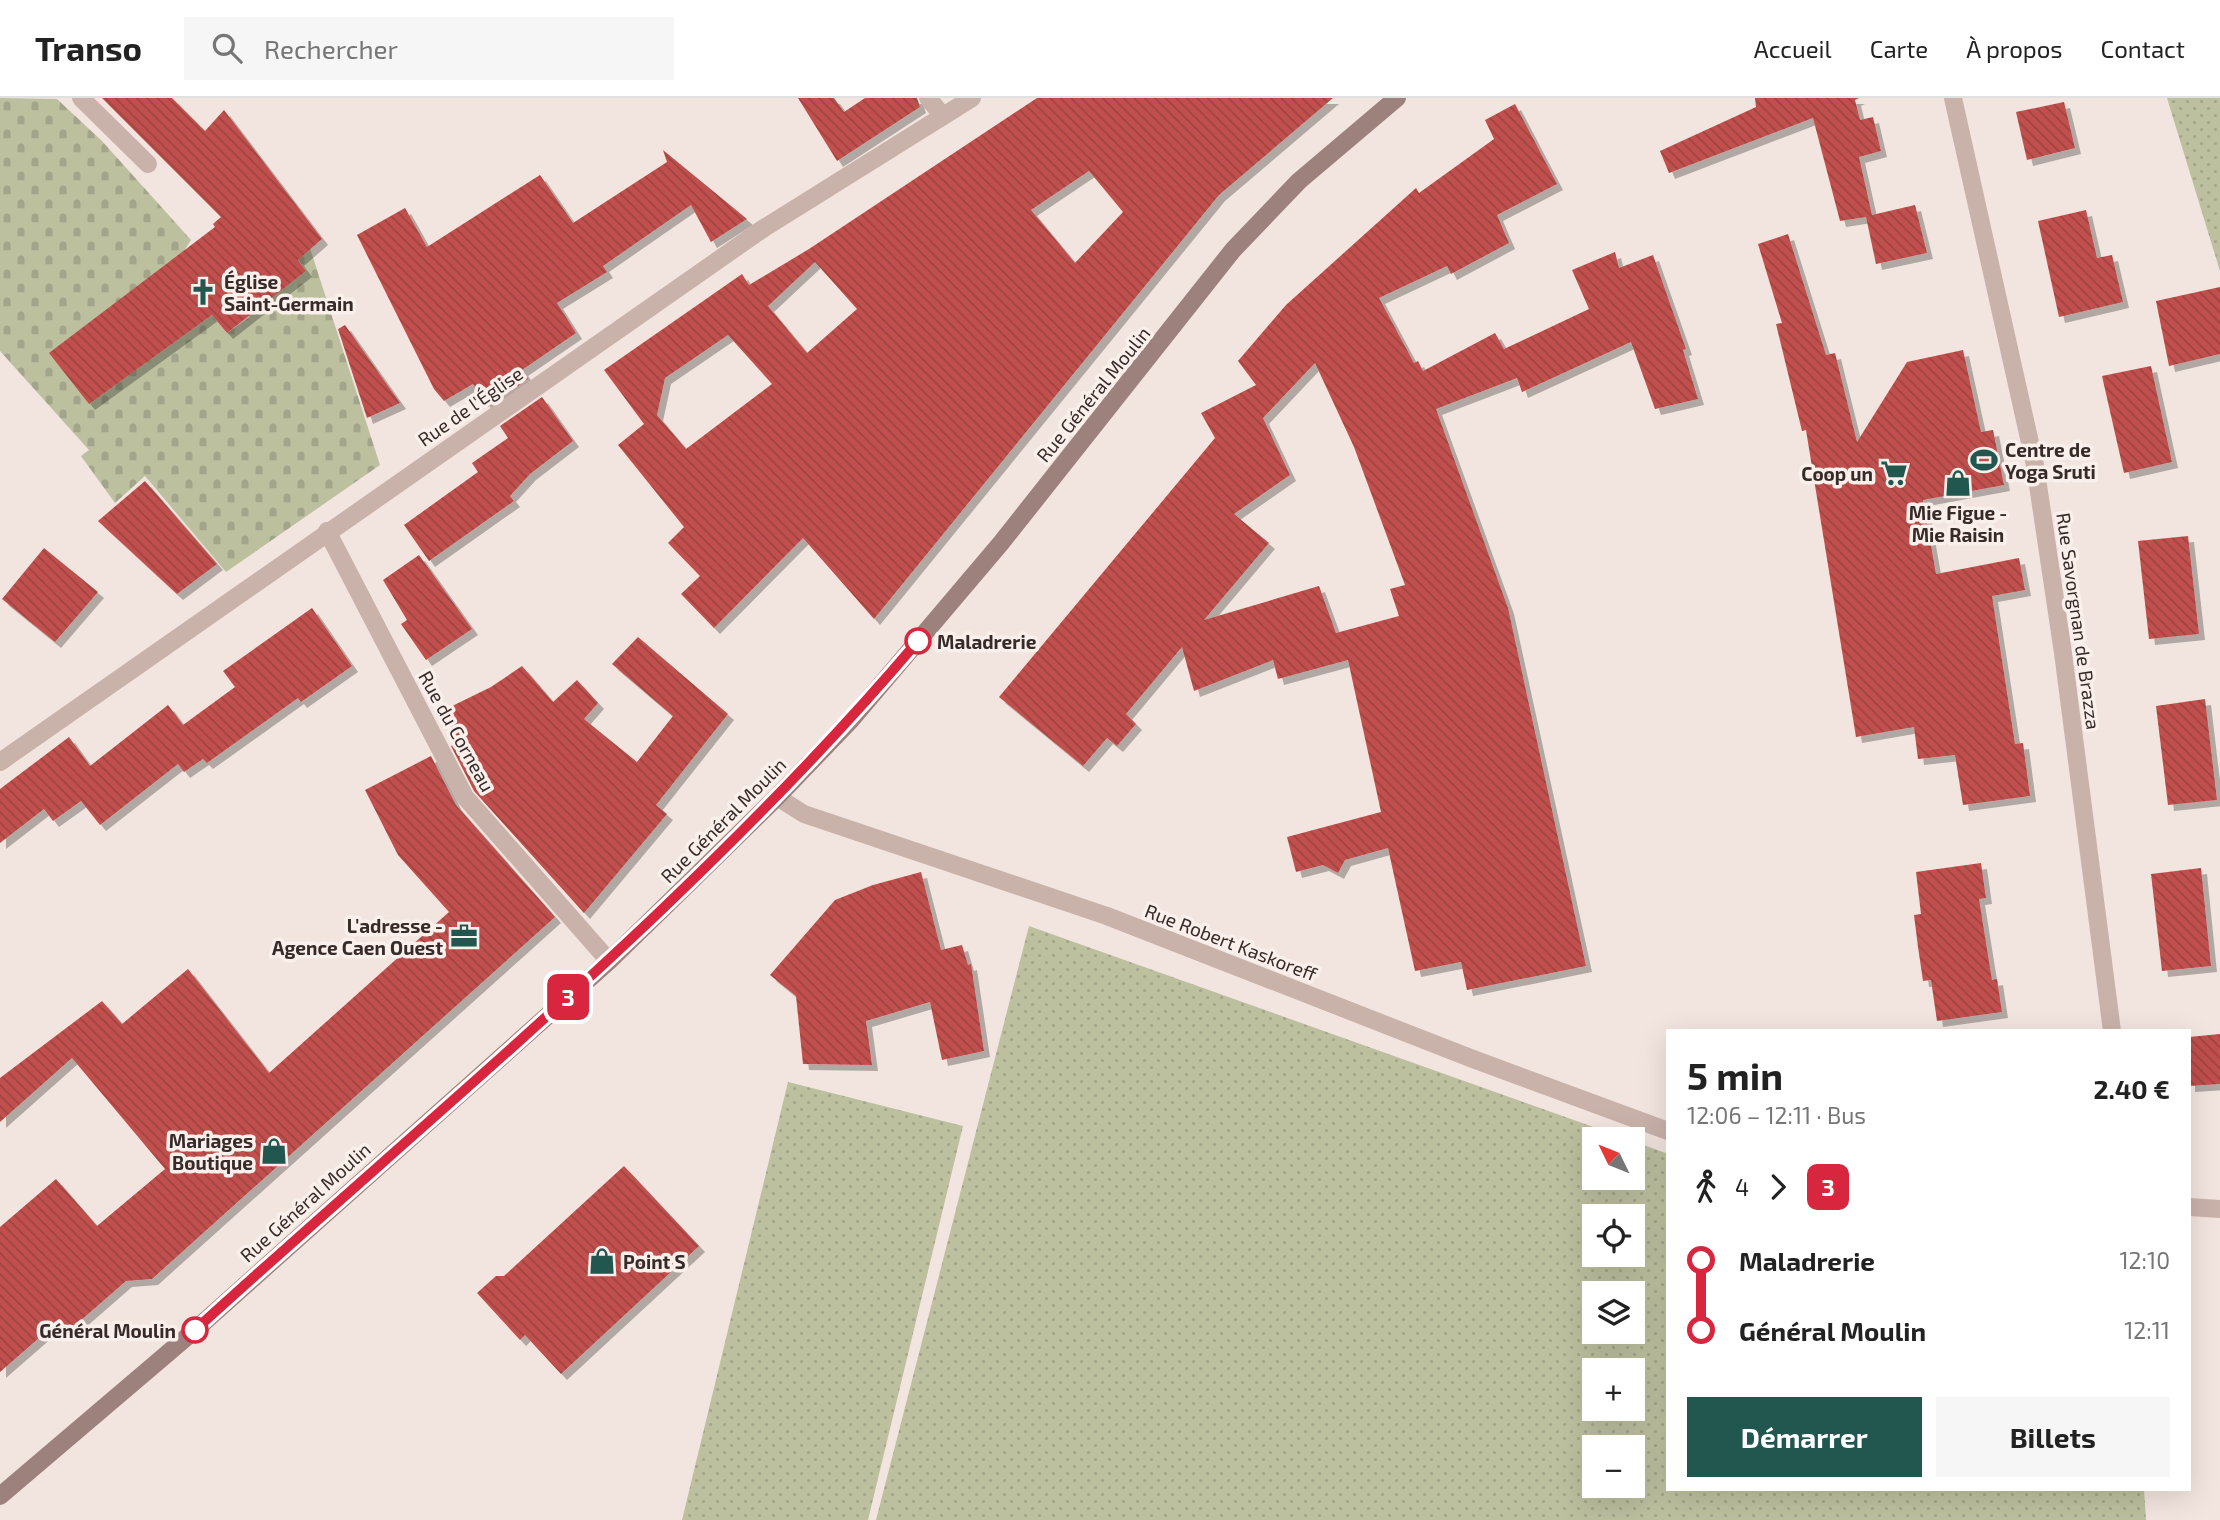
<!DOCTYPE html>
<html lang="fr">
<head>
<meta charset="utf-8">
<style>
	:root { --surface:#fff; --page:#f6f6f6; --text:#222; --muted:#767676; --line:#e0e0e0; --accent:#21574f }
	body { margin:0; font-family:"Exo 2",sans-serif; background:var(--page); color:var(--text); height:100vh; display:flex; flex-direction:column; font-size:26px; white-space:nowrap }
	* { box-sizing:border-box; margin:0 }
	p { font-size:23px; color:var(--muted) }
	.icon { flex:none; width:38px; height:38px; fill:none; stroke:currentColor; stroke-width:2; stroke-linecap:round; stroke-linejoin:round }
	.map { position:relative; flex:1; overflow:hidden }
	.side { position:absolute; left:1666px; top:931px; width:525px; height:462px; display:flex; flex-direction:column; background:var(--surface); border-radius:0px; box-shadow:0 7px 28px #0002 }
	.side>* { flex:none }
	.badge { padding:0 14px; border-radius:10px; font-size:24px; line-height:46px }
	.needle { width:46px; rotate:313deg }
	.controls { position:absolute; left:1582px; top:1029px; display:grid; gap:14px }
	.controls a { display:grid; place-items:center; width:63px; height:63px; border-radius:0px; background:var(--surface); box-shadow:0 7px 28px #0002; font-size:35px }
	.map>.badge { position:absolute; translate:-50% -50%; box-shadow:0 0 0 4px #fff }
	.legs { display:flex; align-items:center; gap:10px; height:77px; padding:0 21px; font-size:23px }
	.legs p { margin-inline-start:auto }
	.overview { display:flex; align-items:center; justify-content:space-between; height:119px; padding:0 21px }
	h1 { font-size:38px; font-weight:700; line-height:52px }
	.primary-button { display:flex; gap:14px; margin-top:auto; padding:14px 21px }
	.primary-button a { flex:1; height:80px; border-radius:0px; background:var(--accent); color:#fff; font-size:28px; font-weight:700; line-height:80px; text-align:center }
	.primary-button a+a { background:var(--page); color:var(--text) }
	ul { padding:0 21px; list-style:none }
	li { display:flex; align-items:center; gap:24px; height:70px; font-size:26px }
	li i { display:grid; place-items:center; width:10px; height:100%; margin:0 9px; background:currentColor }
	li i::after { content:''; width:18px; height:18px; margin:-9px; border:5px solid; border-radius:50%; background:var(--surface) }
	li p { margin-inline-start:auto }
	li:first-child i { background:linear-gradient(#0000 50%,currentColor 0) }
	li:last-child i { background:linear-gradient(currentColor 50%,#0000 0) }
	header { display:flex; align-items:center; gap:42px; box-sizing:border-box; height:98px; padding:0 35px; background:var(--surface); border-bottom:2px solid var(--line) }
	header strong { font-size:33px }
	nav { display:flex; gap:38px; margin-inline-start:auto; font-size:24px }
	.search { width:490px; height:63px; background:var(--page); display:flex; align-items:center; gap:18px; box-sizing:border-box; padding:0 24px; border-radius:0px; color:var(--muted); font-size:26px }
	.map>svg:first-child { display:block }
	.grass { fill:url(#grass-dots); fill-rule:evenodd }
	.cemetery { fill:url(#cemetery-stones) }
	.building { fill:url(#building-back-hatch); fill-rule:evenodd; filter:url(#shadow) }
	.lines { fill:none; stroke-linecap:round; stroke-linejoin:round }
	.minor { stroke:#c9b2aa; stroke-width:18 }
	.secondary { stroke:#9d817c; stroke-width:18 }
	.line-1-casing { stroke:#fff; stroke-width:16 }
	.line-1 { stroke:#d7263d; stroke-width:10 }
	.stop-1-dot { fill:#fff; stroke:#d7263d; stroke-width:3.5 }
	.labels { text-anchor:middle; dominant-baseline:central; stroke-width:7; stroke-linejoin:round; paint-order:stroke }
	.poi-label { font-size:19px; font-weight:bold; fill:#372b2a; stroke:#f9efeb; text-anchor:start }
	.street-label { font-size:19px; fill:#372b2a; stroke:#f9efeb }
	.stop-label { font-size:19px; font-weight:bold; fill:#372b2a; stroke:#f9efeb; text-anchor:start }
</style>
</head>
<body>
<header>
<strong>Transo</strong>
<div class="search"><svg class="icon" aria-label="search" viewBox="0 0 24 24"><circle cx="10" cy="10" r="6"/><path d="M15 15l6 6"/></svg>Rechercher</div>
<nav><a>Accueil</a><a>Carte</a><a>À propos</a><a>Contact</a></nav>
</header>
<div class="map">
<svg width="2220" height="1422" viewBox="0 0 2220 1422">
	<defs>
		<pattern id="grass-dots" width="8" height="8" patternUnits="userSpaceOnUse" patternTransform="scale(1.75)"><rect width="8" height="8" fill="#bcc09f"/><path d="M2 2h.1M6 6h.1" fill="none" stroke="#a2a589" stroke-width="1.8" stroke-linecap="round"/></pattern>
		<pattern id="cemetery-stones" width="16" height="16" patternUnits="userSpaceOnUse" patternTransform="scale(1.75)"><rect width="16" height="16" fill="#bcc09f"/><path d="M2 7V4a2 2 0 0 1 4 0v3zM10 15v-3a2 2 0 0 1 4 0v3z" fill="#a2a589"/></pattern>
		<pattern id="building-back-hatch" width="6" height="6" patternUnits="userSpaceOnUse" patternTransform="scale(1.75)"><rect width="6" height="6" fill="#c1504d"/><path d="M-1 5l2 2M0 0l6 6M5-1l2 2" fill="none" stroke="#9e4340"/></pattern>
		<filter id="shadow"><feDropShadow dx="6" dy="6" stdDeviation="0" flood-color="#0004"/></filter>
	</defs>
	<rect width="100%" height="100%" fill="#f2e4de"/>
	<!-- grass -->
	<g class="grass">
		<polygon points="2167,0 2220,0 2220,173"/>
		<path d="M1029,828L1627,1041H1594V1080H1633V1043L1668,1056V1391H2144L2146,1422H876ZM1594,1118H1633V1157H1594ZM1594,1195H1633V1234H1594ZM1594,1272H1633V1311H1594ZM1594,1349H1633V1388H1594Z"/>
		<polygon points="788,984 963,1028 868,1422 682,1422"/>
	</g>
	<!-- cemetery -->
	<polygon class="cemetery" points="0,0 57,1 102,43 191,142 89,305 212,217 227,235 250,219 248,216 306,173 287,145 308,144 380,367 226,474 145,378 115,405 81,358 89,352 0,253"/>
	<!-- building -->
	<g class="building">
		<polygon points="102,0 172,0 205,33 224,12 322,141 298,162 306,173 227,235 212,217 89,306 49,255 215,129 213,126 221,119"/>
		<polygon points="798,0 834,0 844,14 865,0 917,0 920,9 837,63"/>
		<path d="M1037,0H1333L1219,97L874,521L803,440L714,530L681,496L700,478L668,445L684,429L618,347L644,326L604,272L742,176L749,187L809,151ZM1089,73L1123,114L1075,165L1031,112ZM815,164L857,211L807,255L768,208ZM728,237L772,286L686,351L657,317L665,280Z"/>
		<polygon points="1755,0 1859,0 1855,2 1860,22 1873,19 1881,53 1859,59 1872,117 1915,107 1927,155 1876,166 1866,119 1840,123 1813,20 1669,75 1660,53 1756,9"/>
		<polygon points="2064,4 2075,50 2027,62 2016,14"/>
		<path d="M1515,6L1557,86L1497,117L1509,145L1451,176L1447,168L1379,200L1414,265L1418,263L1423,273L1495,235L1504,251L1589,211L1572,172L1615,154L1619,170L1653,157L1686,251L1683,252L1698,301L1655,311L1631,244L1522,294L1517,280L1436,311L1508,510L1586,868L1467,892L1461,864L1415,873L1388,750L1345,762L1338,775L1323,767L1296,774L1287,739L1381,714L1348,562L1278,581L1273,562L1194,593L1182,549L1126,616L1136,626L1117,648L1107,640L1083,668L999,599L1215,340L1201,315L1256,287L1238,263L1286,207L1416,90L1419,95L1494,41L1485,22ZM1315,265L1354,349L1405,487L1390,491L1399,518L1336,535L1319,488L1204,522L1269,445L1234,416L1290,377L1263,320Z"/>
		<polygon points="663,52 747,121 711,144 691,107 603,168 607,174 557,205 576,235 522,272 528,281 488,309 473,286 444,303 434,291 357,137 405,110 427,149 540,77 573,125 667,64"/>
		<polygon points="2086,112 2097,160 2112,157 2123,204 2059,219 2038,123"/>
		<polygon points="1788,136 1826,257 1835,255 1857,344 1907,264 1963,252 1981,334 1993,332 2004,387 1923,402 1936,476 2019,460 2025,492 1992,498 2015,646 2023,645 2030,698 1963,707 1955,657 1918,661 1914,629 1856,639 1806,332 1802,333 1776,226 1782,225 1758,146"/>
		<polygon points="2220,189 2220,256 2169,268 2156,203"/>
		<polygon points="345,227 400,305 367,320 338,231"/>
		<polygon points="2151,268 2172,364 2124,375 2102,278"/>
		<polygon points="542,299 573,343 530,376 510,398 514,403 429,463 404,427 478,374 472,365 508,340 500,328"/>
		<polygon points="145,383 217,466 177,496 98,423"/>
		<polygon points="2188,438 2199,536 2149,541 2138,443"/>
		<polygon points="44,450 98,494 55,544 2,501"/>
		<polygon points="419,457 472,531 426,562 401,526 407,522 383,482"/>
		<polygon points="312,510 352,568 301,604 298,600 207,665 203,661 184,674 178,666 100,727 81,703 53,723 44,711 0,745 0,691 69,639 90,668 168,607 183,627 235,589 223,573"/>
		<polygon points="638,539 728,616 656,707 667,716 584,815 474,693 451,648 459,644 442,613 491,589 522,568 553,604 577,582 598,605 584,621 637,664 673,618 612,566"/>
		<polygon points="2205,601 2217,702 2168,707 2156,608"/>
		<polygon points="431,658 456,707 555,819 152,1181 126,1183 64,1237 55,1226 0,1274 0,1129 56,1081 97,1128 165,1071 72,960 0,1024 0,980 102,903 122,926 188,871 269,975 449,814 398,757 365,692"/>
		<polygon points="1981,765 1986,800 1979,801 1992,882 1997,881 2002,914 1937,923 1931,882 1923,883 1918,849 1914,817 1921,816 1916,774"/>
		<polygon points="2201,770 2211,868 2162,873 2151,776"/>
		<polygon points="921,774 941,852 962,847 968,867 971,866 984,953 942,962 930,904 866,923 872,967 803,966 796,898 770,877 835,802 873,787"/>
		<polygon points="2220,936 2220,986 2189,988 2189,939"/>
		<polygon points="624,1068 699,1148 561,1276 525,1237 520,1242 477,1195 496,1178 504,1178"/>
	</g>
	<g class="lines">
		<!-- minor -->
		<g class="minor">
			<polyline points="81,0 148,66"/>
			<polyline points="928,0 943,18"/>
			<polyline points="1953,0 2035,367 2063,555 2112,933"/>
			<polyline points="327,433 465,699 609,863"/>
			<polyline points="0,664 764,130 972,0"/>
			<polyline points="777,699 804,716 1107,818 1473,961 1668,1033"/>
			<polyline points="2189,1109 2220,1111"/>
		</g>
		<!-- secondary -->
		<polyline class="secondary" points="0,1398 195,1232 609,863 777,699 851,622 1001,445 1233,152 1299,83 1397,0"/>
	</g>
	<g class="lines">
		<defs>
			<path id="line-1" d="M195,1232C441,1008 702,798 918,543"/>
		</defs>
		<!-- line-1 casing -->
		<use href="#line-1" class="line-1-casing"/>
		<!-- line-1 -->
		<use href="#line-1" class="line-1"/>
	</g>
	<!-- icons -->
	<defs>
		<symbol id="church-bare" viewBox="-9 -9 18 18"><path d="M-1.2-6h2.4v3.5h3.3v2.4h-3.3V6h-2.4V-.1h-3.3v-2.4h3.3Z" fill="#21574f" stroke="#f9efeb" stroke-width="2.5" paint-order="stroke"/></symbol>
		<symbol id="stadium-bare" viewBox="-9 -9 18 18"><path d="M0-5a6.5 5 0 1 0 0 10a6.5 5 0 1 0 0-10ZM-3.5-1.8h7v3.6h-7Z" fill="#21574f" stroke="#f9efeb" stroke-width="2.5" paint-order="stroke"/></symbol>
		<symbol id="supermarket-bare" viewBox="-9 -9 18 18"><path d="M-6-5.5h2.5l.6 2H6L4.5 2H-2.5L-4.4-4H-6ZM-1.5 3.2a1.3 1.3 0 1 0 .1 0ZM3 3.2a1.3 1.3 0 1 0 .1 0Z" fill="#21574f" stroke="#f9efeb" stroke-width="2.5" paint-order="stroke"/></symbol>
		<symbol id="shop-bare" viewBox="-9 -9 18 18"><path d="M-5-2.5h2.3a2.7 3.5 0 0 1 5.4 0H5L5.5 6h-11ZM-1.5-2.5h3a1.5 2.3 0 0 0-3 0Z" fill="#21574f" stroke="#f9efeb" stroke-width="2.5" paint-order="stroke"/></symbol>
		<symbol id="office-bare" viewBox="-9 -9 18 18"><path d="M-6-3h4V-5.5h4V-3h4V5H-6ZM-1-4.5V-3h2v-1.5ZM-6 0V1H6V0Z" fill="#21574f" stroke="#f9efeb" stroke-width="2.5" paint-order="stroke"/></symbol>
	</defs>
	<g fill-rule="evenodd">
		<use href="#church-bare" x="184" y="175" width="38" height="38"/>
		<use href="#stadium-bare" x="1965" y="343" width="38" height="38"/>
		<use href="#supermarket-bare" x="1875" y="356" width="38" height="38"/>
		<use href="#shop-bare" x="1939" y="366" width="38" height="38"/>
		<use href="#office-bare" x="445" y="819" width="38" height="38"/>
		<use href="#shop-bare" x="255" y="1034" width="38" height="38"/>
		<use href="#shop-bare" x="583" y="1144" width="38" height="38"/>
	</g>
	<!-- markers -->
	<g class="stop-1-dot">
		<circle cx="918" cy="543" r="12"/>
		<circle cx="195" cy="1232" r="12"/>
	</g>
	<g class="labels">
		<!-- poi labels -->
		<g class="poi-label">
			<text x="224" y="183">Église<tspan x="224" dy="22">Saint-Germain</tspan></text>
			<text x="2005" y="351">Centre de<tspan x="2005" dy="22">Yoga Sruti</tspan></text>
			<text x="1873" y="375" text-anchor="end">Coop un</text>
			<text x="1958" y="414" text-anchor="middle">Mie Figue -<tspan x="1958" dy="22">Mie Raisin</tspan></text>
			<text x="443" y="827" text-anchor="end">L'adresse -<tspan x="443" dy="22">Agence Caen Ouest</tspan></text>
			<text x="253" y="1042" text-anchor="end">Mariages<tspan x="253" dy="22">Boutique</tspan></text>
			<text x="623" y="1163">Point S</text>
		</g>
		<!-- street labels -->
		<g class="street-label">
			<text transform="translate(1093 296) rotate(-51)">Rue Général Moulin</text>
			<text transform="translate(470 308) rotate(-35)">Rue de l'Église</text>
			<text transform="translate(2079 523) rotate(82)">Rue Savorgnan de Brazza</text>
			<text transform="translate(457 633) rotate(61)">Rue du Corneau</text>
			<text transform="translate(723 722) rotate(-45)">Rue Général Moulin</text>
			<text transform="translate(1231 844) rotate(21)">Rue Robert Kaskoreff</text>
			<text transform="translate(305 1104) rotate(-42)">Rue Général Moulin</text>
		</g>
		<!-- stop labels -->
		<g class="stop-label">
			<text x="937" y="543">Maladrerie</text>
			<text x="176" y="1232" text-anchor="end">Général Moulin</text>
		</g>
	</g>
</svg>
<div class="controls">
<a><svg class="needle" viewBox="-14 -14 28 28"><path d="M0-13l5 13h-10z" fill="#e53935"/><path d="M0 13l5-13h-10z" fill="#767676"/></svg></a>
<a><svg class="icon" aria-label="locate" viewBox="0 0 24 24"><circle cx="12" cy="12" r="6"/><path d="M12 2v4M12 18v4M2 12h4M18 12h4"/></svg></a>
<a><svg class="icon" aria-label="layers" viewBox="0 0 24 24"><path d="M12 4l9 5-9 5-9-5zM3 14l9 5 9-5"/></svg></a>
<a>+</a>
<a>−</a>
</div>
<b class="badge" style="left:568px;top:899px;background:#d7263d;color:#fff">3</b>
<section class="side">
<div class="overview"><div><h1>5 min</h1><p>12:06 – 12:11 · Bus</p></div><b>2.40 €</b></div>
<div class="legs"><svg class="icon" aria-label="walk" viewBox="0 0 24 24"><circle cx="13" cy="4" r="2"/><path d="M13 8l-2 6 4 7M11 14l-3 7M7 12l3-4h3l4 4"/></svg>4<svg class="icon" aria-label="forward" viewBox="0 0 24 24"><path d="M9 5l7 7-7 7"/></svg><b class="badge" style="background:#d7263d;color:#fff">3</b></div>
<ul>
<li><i style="color:#d7263d"></i><b>Maladrerie</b><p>12:10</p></li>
<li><i style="color:#d7263d"></i><b>Général Moulin</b><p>12:11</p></li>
</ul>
<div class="primary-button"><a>Démarrer</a><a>Billets</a></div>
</section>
</div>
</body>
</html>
